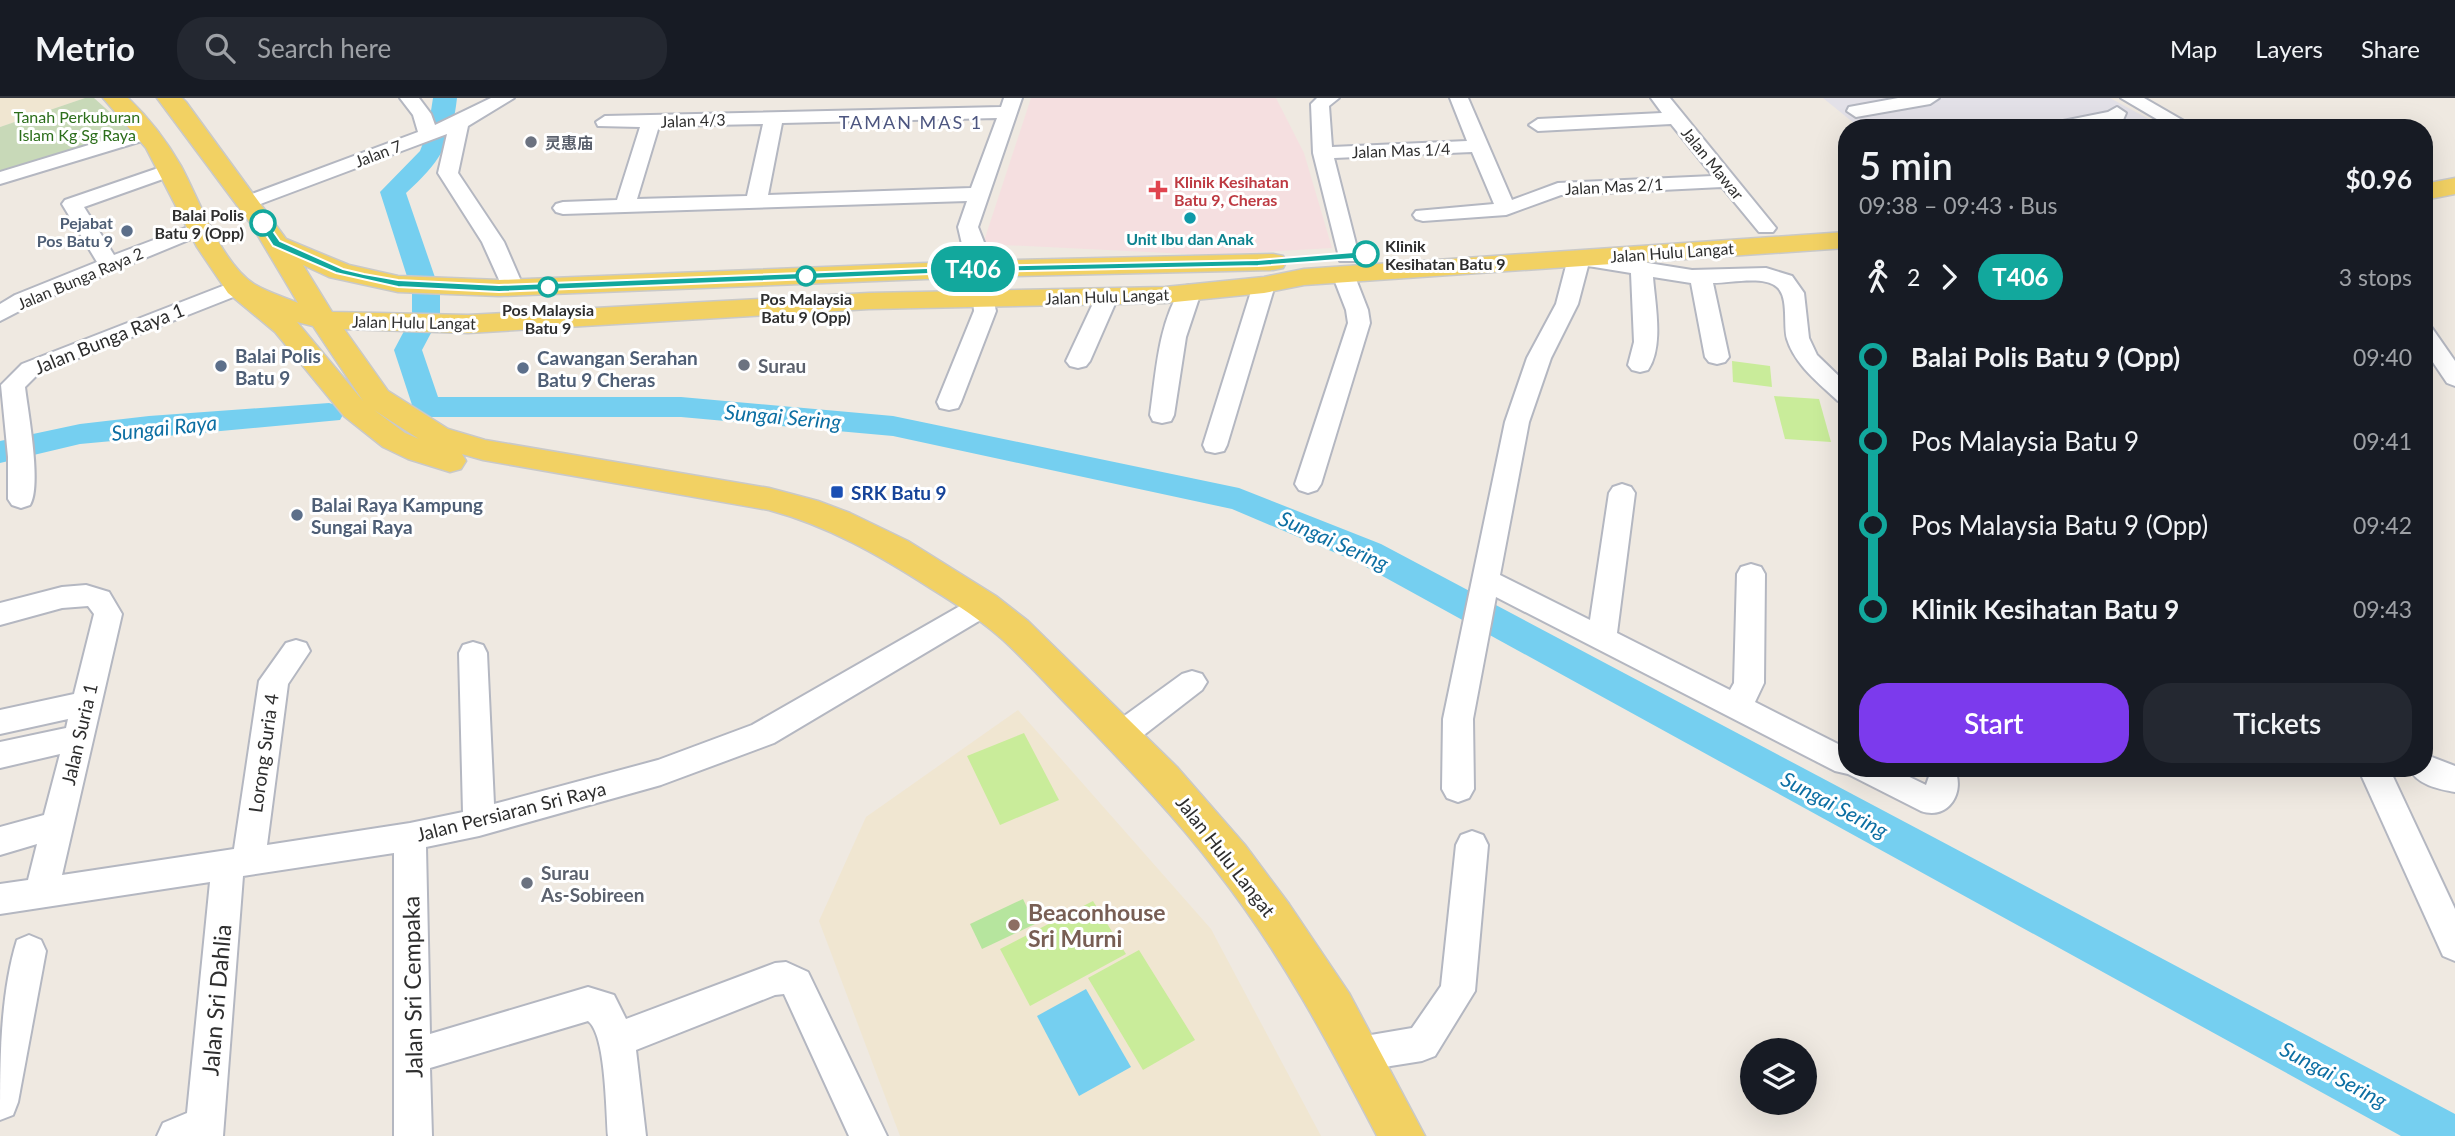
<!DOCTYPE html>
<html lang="en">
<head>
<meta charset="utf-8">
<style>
	:root { --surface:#171b24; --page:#242831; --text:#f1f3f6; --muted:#9ea1a6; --line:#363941; --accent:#7c3aed }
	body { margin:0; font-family:Lato,"Noto Sans SC",sans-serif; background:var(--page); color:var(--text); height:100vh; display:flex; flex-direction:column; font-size:26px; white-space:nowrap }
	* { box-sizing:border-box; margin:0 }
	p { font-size:23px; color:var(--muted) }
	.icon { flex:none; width:38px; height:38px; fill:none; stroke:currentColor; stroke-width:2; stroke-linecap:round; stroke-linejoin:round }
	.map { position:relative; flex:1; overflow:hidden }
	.side { position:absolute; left:1838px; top:21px; width:595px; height:658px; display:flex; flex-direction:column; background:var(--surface); border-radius:28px; box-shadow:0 7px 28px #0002 }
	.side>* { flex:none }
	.badge { padding:0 14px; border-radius:23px; font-size:24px; line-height:46px }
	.controls { position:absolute; left:1740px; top:940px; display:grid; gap:14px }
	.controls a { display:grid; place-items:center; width:77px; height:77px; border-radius:50%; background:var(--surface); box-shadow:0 7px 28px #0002; font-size:35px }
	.map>.badge { position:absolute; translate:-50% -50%; box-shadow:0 0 0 4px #fff }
	.legs { display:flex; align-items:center; gap:10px; height:77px; padding:0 21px; font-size:23px }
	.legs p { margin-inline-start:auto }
	.overview { display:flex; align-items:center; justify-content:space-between; height:119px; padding:0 21px }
	h1 { font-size:38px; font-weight:600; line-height:52px }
	.button { display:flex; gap:14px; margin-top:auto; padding:14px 21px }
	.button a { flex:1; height:80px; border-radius:28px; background:var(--accent); color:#fff; font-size:28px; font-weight:600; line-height:80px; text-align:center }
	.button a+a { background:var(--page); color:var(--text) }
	ul { padding:0 21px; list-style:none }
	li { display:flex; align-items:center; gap:24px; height:84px; font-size:26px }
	li i { display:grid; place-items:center; width:10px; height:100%; margin:0 9px; background:currentColor }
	li i::after { content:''; width:18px; height:18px; margin:-9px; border:5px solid; border-radius:50%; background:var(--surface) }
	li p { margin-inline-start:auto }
	li:first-child i { background:linear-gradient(#0000 50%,currentColor 0) }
	li:last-child i { background:linear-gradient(currentColor 50%,#0000 0) }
	header { display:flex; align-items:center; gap:42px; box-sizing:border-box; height:98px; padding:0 35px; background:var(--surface); border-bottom:2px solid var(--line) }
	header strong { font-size:33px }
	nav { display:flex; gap:38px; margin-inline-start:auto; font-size:24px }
	.search { width:490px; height:63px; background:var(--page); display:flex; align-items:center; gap:18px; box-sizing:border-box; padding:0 24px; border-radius:28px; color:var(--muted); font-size:26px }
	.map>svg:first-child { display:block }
	.industrial { fill:#e3e1e8 }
	.education { fill:#f0e6d1 }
	.medical { fill:#f5dfe0 }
	.green { fill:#b6e59e }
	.cemetery { fill:#c8d9b8 }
	.pitch { fill:#c9ec9a }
	.water { fill:#75cff0 }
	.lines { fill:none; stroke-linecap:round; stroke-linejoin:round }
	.river { fill:#75cff0; fill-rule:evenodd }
	.minor-casing { stroke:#b4b7c1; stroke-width:4 }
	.major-casing { stroke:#c9c9c9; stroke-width:3 }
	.minor { fill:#fff; fill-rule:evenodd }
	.major { fill:#f2d163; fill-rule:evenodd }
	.line-1 { fill:#12a89d; stroke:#fff; stroke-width:2 }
	.worship-dot { fill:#6b7280; stroke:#fff; stroke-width:2.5 }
	.health-dot { fill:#e0444e; stroke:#fff; stroke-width:2.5 }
	.culture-dot { fill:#0f9aa8; stroke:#fff; stroke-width:2.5 }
	.stop-1-dot { fill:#fff; stroke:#12a89d; stroke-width:3.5 }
	.service-dot { fill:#5c6f8a; stroke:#fff; stroke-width:2.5 }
	.transit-dot { fill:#1a4fb4; stroke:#fff; stroke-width:2.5 }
	.education-dot { fill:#8d6e63; stroke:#fff; stroke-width:2.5 }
	.labels { text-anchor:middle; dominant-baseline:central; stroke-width:6; stroke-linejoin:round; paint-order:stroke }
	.far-park-label { font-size:16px; fill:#2c6e1b; stroke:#fff }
	.far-street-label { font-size:16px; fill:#2e2e2e; stroke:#fff }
	.far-worship-label { font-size:16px; font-weight:bold; fill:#5b616d; stroke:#fff; text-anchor:start }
	.far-health-label { font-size:16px; font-weight:bold; fill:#be3a42; stroke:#fff; text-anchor:start }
	.far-stop-label { font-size:16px; font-weight:bold; fill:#2e2e2e; stroke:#fff }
	.far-service-label { font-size:16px; font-weight:bold; fill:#4e5e75; stroke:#fff; text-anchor:end }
	.far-culture-label { font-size:16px; font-weight:bold; fill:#0d838f; stroke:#fff }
	.far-neighbourhood-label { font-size:18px; letter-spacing:2px; fill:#4d5680; stroke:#fff }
	.street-label { font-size:19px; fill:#2e2e2e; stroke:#fff }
	.service-label { font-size:19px; font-weight:bold; fill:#4e5e75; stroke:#fff; text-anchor:start }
	.worship-label { font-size:19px; font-weight:bold; fill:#5b616d; stroke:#fff; text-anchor:start }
	.transit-label { font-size:19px; font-weight:bold; fill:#164399; stroke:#fff; text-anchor:start }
	.water-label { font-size:21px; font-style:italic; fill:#0d6fa3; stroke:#fff }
	.near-education-label { font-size:23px; font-weight:bold; fill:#785e54; stroke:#fff; text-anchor:start }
	.near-street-label { font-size:23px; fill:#2e2e2e; stroke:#fff }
</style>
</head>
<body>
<header>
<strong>Metrio</strong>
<div class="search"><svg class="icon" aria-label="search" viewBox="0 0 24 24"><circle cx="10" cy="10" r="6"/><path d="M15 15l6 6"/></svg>Search here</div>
<nav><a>Map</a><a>Layers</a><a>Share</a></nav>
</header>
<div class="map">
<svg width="2455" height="1038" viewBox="0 0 2455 1038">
	<rect width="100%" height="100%" fill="#efe9e1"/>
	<!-- industrial -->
	<polygon class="industrial" points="1823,0 2110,0 2156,25 2131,30 1860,30"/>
	<!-- education -->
	<g class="education">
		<polygon points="0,0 85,0 0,29"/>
		<polygon points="1018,612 1211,831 1321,1038 900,1038 819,823 866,719"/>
	</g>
	<!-- medical -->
	<polygon class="medical" points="1031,0 1276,0 1304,55 1332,150 1209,157 983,146"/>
	<!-- green -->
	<polygon class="green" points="1023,801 1035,826 982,851 970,826"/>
	<!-- cemetery -->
	<polygon class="cemetery" points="85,0 94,0 133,35 0,76 0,29"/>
	<!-- pitch -->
	<g class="pitch">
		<polygon points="1732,263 1770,268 1772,289 1733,284"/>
		<polygon points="1774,298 1819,301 1831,344 1785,341"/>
		<polygon points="1024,635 1059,702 1000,727 967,658"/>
		<polygon points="1093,803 1126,856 1030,908 1000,851"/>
		<polygon points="1139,852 1195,942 1143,972 1088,880"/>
	</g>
	<!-- water -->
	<polygon class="water" points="1086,891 1131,969 1079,998 1037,918"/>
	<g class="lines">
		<!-- river -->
		<g class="river">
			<path d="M433,0H457C452,46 439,65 406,95L440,194V218L422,252L438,299H681L893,318L1239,390L1381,446L2455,1016V1038H2401L1357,464L1232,411L893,338L681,319H426L415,316L394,252L412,218V194L380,94L420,53L428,32Z"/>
			<polygon points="329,305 340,308 344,315 340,322 80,346 0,365 0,343 80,326 149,318"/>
		</g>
		<defs>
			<g id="minor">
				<polygon points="400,0 419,0 431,16 435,27 491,0 514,0 468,28 458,75 504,144 524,190 521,195 505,195 482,144 438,75 447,36 255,108 241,108 238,104 241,100 418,34 413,17"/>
				<path d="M1004,0H1022L978,129L987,152L988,171L985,176H969L958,129L967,103L563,116L556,114L553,110L556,106L563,104L617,102L640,29L598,28L596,24L605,18L1001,9ZM997,20L971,90L768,97L782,25ZM763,26L747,98L637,101L659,28Z"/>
				<polygon points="1317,0 1339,0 1329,8 1332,49 1467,43 1450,0 1468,0 1512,102 1558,85 1713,78 1671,26 1538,33 1529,27 1538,21 1662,15 1651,0 1670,0 1776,130 1773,134 1759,134 1722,89 1561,97 1506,117 1423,123 1416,121 1413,117 1416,113 1494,106 1472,54 1334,60 1359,158 1356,163 1340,163 1313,55 1311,6"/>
				<polygon points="1898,0 1939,0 1930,6 1856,19 1847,13 1849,9"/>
				<polygon points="2121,0 2144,0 2196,30 2172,30"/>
				<polygon points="2117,9 2126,15 2123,22 2085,30 2046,30 2048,26 2108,14"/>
				<polygon points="148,29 158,35 155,39 0,86 0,74"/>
				<polygon points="170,66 177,68 180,72 177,76 84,109 114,157 201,124 208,126 211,130 208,134 31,207 0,223 0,206 15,197 97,164 62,106 65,102"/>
				<path d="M1579,154L1692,172L1766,170L1792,178L1804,195L1809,240L1817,257L1846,285V306L1838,303C1819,285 1795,267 1787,241C1783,227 1789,199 1777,189C1764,177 1730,185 1713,185L1729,259L1725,264L1717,266L1709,264L1705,259L1691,185L1653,179C1655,206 1664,248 1648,272L1640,274L1632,272L1628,267L1634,244L1631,175L1588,168L1578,206L1551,260L1529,324L1500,477L1590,522L1609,395L1613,389L1622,386L1631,389L1635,395L1617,535L1730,592L1734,585L1737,476L1741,469L1751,466L1761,469L1765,476L1764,585L1755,604L1846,650V670H1891L1926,687L1932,670H1954C1966,693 1949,723 1921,713L1848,676L1835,673L1496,499L1473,621L1474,691L1469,700L1458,704L1447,700L1442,691L1443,621L1505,324L1527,260L1556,206L1568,160L1571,155Z"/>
				<polygon points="1343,169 1351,171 1354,176 1368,212 1370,225 1321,386 1317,392 1308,395 1299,392 1295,386 1348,225 1346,212 1332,176 1335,171"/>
				<polygon points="1264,180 1272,182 1275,187 1227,347 1224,353 1215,355 1206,353 1203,347 1253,187 1256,182"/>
				<path d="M238,182L246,184L249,189L246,194L38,276L25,289C28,314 42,388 30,407L21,410L12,407L8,401V359L1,287L22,266Z"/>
				<path d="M1190,187L1198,189L1201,194L1186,239L1174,317L1171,323L1162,325L1153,323L1150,317C1156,276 1158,225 1182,189Z"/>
				<polygon points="1107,192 1115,194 1118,199 1090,263 1086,268 1078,270 1070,268 1066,263 1096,199 1099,194"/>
				<polygon points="984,194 992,196 996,213 961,304 958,310 949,312 940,310 937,304 974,213 973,201 976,196"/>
				<polygon points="2424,228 2432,230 2455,263 2455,288 2447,285 2424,251"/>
				<path d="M86,487L109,494L122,516L62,777L234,751L259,583L286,545L296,542L306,545L310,553L288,586L267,747L410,725L463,714L459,555L463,547L473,544L483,547L487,555L494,706L658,662L752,627L974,500L984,497L994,500L998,507L994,514L774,645L661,687L479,738L426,749L430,936L588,889L614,897L626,921L775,865L786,864L808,874L887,1038H849L784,896L775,897L636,952L646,1038H608C606,1014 606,936 588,923L430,970L432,1038H394V755L243,778L223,1038H157L163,1025L187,1015L210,784L0,816V786L28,782L37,746L0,757V729L44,717L60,656L0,670V644L66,630L68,621L0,636V612L74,596L94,516L88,508L62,510L0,527V505L62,489Z"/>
				<polygon points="1192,573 1202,576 1207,584 1202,592 1131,647 1120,650 1109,647 1105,638 1109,629 1182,576"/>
				<path d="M2424,656L2455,668V694C2438,691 2417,687 2409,670H2424Z"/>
				<polygon points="2358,670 2389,670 2455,811 2455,863 2443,858"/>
				<polygon points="1472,733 1483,737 1488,747 1475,893 1435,958 1422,963 1359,973 1346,968 1341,956 1346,944 1359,939 1412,930 1441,888 1456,747 1461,737"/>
				<path d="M29,837L41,842L46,853L18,1004L13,1017L0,1022C0,964 0,897 17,842Z"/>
			</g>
			<g id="major">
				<path d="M103,0H128C149,20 166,42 181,68C199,101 221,165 254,186C267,194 284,199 298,205L251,126L157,0H182L186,4L286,141L349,167L398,178L499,182L977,163L1273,156L1283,158L1286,164L1283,170L1273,172L977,179L499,198L398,194L329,179L303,167L332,214L468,217L869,195L1165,189L1264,179L1304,171L1846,134V150L1304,187L1264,195L1165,205L869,211L468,235L344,231L388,293L448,331L485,342L769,390L818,403L850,415L908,443L996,498L1028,523L1177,669L1245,747L1289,806L1349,895L1425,1038H1377C1329,946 1280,853 1215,771C1172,715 1123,665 1074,614C1050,590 1028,565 1003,542C981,522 956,506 930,490C879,457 828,428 769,412L483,362L462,356L466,363L461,371L450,374L408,361L383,349L344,318L275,234L228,195L197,149L146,50ZM297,224L313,228L363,303ZM374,312L419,341L405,335Z"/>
				<polygon points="2455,80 2455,96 2424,102 2424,86"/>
			</g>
		</defs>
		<!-- minor casing -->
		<use href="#minor" class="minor-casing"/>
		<!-- major casing -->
		<use href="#major" class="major-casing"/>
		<!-- minor -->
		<use href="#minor" class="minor"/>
		<!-- major -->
		<use href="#major" class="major"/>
	</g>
	<!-- line-1 -->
	<polygon class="line-1" points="259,123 266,123 280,143 343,171 364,176 398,182 499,187 977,168 1258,162 1366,153 1371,156 1366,160 1258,168 977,174 499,194 398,189 336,175 273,148 258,125"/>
	<!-- markers -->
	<g class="worship-dot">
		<circle cx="531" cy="44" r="7"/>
		<circle cx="744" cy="267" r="7"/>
		<circle cx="527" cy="785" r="7"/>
	</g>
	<path class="health-dot" d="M1154.5 81.5h7v7h7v7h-7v7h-7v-7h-7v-7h7z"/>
	<circle class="culture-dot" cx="1190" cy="120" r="7"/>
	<g class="stop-1-dot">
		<circle cx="263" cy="125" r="12"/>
		<circle cx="1366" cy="156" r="12"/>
		<circle cx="806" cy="178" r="9"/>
		<circle cx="548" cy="189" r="9"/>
	</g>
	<g class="service-dot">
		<circle cx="127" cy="133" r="7"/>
		<circle cx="221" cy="268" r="7"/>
		<circle cx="523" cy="270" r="7"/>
		<circle cx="297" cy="417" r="7"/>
	</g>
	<rect class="transit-dot" x="830" y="387" width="14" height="14" rx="3.5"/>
	<circle class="education-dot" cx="1014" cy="827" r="7"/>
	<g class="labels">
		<!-- far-park labels -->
		<g class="far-park-label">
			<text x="77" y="18">Tanah Perkuburan<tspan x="77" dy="18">Islam Kg Sg Raya</tspan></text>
		</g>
		<!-- far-street labels -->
		<g class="far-street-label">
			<text transform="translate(693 22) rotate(-2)">Jalan 4/3</text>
			<text transform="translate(1401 52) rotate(-2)">Jalan Mas 1/4</text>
			<text transform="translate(378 55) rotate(-21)">Jalan 7</text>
			<text transform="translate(1713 65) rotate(51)">Jalan Mawar</text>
			<text transform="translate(1614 88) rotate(-3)">Jalan Mas 2/1</text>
			<text transform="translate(1672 154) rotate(-4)">Jalan Hulu Langat</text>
			<text transform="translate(80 180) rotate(-23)">Jalan Bunga Raya 2</text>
			<text transform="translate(1107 198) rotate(-2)">Jalan Hulu Langat</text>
			<text transform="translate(414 224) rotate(1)">Jalan Hulu Langat</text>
		</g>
		<!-- far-worship labels -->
		<g class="far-worship-label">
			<text x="545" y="44">灵惠庙</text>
		</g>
		<!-- far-health labels -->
		<g class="far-health-label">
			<text x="1174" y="83">Klinik Kesihatan<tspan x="1174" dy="18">Batu 9, Cheras</tspan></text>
		</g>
		<!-- far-stop labels -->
		<g class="far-stop-label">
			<text x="244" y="116" text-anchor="end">Balai Polis<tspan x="244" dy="18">Batu 9 (Opp)</tspan></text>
			<text x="1385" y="147" text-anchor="start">Klinik<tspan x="1385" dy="18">Kesihatan Batu 9</tspan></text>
			<text x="806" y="200">Pos Malaysia<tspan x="806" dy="18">Batu 9 (Opp)</tspan></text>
			<text x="548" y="211">Pos Malaysia<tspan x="548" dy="18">Batu 9</tspan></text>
		</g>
		<!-- far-service labels -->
		<g class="far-service-label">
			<text x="113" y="124">Pejabat<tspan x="113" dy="18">Pos Batu 9</tspan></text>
		</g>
		<!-- far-culture labels -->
		<g class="far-culture-label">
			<text x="1190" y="140">Unit Ibu dan Anak</text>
		</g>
		<!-- far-neighbourhood labels -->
		<g class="far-neighbourhood-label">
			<text x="911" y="24">TAMAN MAS 1</text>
		</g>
		<!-- street labels -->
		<g class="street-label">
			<text transform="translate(109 240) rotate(-22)">Jalan Bunga Raya 1</text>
			<text transform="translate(79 636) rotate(-77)">Jalan Suria 1</text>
			<text transform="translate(263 655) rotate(-82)">Lorong Suria 4</text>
			<text transform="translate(511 713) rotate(-14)">Jalan Persiaran Sri Raya</text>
			<text transform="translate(1226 758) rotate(52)">Jalan Hulu Langat</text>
		</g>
		<!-- service labels -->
		<g class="service-label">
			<text x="235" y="257">Balai Polis<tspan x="235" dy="22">Batu 9</tspan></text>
			<text x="537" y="259">Cawangan Serahan<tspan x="537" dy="22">Batu 9 Cheras</tspan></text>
			<text x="311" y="406">Balai Raya Kampung<tspan x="311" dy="22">Sungai Raya</tspan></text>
		</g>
		<!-- worship labels -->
		<g class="worship-label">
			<text x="758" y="267">Surau</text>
			<text x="541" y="774">Surau<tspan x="541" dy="22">As-Sobireen</tspan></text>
		</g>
		<!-- transit labels -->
		<g class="transit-label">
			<text x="851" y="394">SRK Batu 9</text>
		</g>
		<!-- water labels -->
		<g class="water-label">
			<text transform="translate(783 318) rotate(5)">Sungai Sering</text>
			<text transform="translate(164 329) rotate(-6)">Sungai Raya</text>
			<text transform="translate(1334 442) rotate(24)">Sungai Sering</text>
			<text transform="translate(1835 706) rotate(28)">Sungai Sering</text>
			<text transform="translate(2334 976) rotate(28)">Sungai Sering</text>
		</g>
		<!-- near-education labels -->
		<g class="near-education-label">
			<text x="1028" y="814">Beaconhouse<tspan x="1028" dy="26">Sri Murni</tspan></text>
		</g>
		<!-- near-street labels -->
		<g class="near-street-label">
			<text transform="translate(412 889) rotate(-91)">Jalan Sri Cempaka</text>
			<text transform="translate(216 902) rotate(-85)">Jalan Sri Dahlia</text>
		</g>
	</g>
</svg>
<div class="controls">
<a><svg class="icon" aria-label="layers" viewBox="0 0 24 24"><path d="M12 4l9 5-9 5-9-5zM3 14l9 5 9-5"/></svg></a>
</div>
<b class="badge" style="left:973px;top:171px;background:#12a89d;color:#fff">T406</b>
<section class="side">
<div class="overview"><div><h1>5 min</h1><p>09:38 – 09:43 · Bus</p></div><b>$0.96</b></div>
<div class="legs"><svg class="icon" aria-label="walk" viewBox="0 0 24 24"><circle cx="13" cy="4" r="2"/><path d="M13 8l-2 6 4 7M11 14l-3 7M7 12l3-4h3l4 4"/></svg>2<svg class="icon" aria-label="forward" viewBox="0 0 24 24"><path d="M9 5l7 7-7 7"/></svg><b class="badge" style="background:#12a89d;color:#fff">T406</b><p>3 stops</p></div>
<ul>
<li><i style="color:#12a89d"></i><b>Balai Polis Batu 9 (Opp)</b><p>09:40</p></li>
<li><i style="color:#12a89d"></i><span>Pos Malaysia Batu 9</span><p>09:41</p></li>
<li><i style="color:#12a89d"></i><span>Pos Malaysia Batu 9 (Opp)</span><p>09:42</p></li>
<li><i style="color:#12a89d"></i><b>Klinik Kesihatan Batu 9</b><p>09:43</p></li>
</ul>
<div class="button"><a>Start</a><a>Tickets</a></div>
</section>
</div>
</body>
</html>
